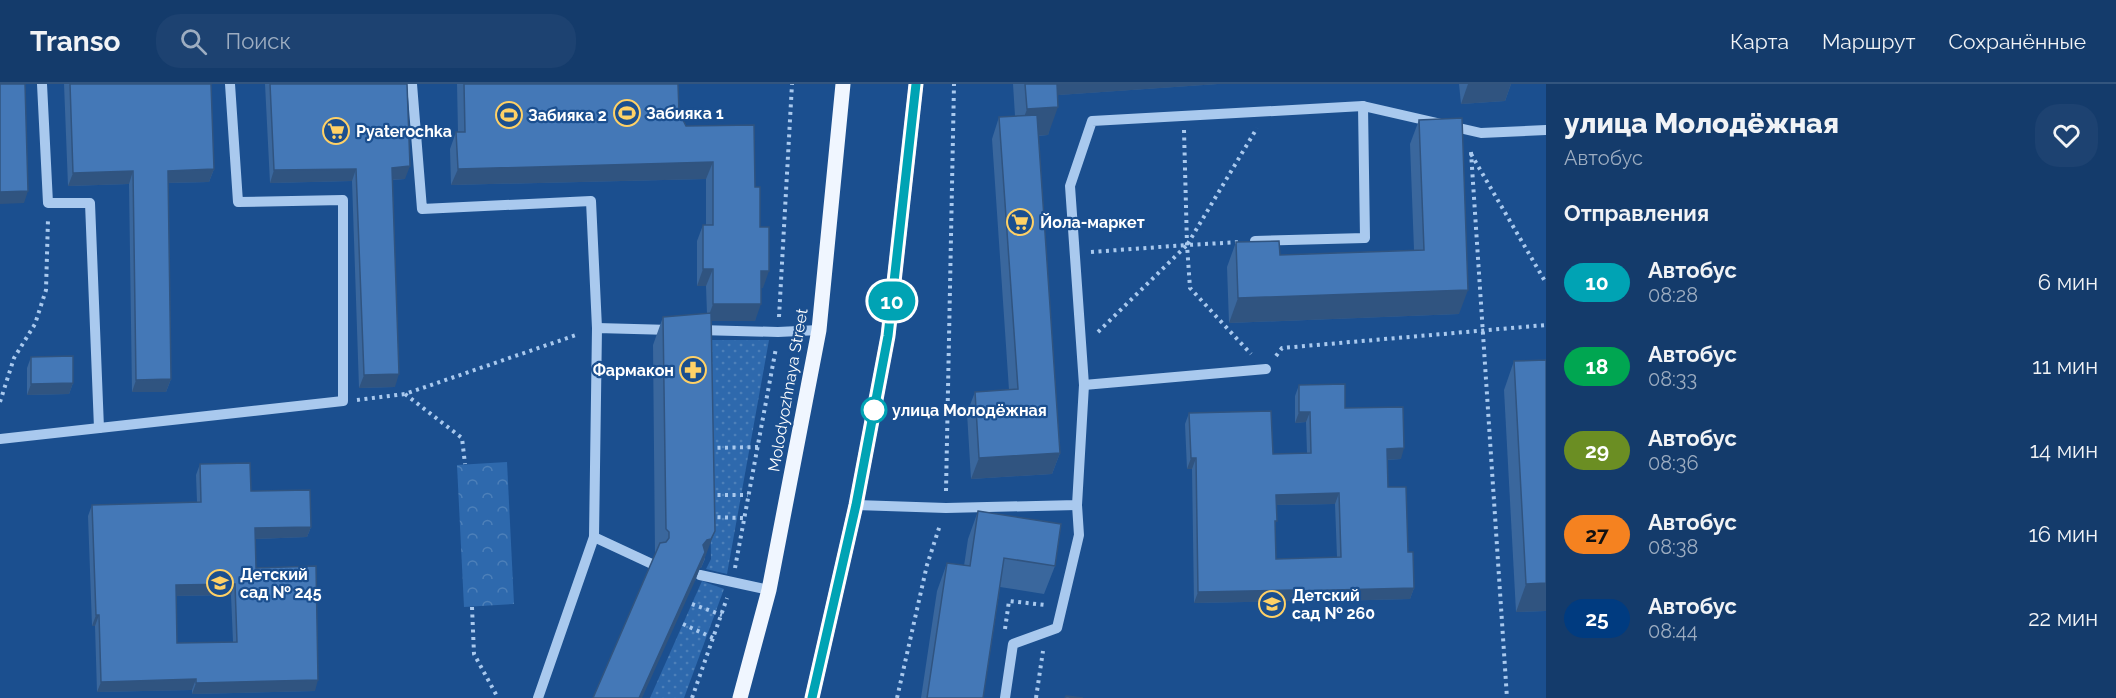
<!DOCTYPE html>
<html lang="ru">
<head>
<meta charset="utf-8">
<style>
	:root { --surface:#143b6b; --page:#1d4271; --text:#f1f3f6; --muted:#9dadc1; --line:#33557e }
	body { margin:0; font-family:Raleway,sans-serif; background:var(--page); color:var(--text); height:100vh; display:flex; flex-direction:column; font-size:22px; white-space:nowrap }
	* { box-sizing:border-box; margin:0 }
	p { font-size:20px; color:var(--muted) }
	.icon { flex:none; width:33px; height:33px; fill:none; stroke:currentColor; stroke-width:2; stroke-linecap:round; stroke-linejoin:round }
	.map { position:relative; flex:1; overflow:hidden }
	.panel { display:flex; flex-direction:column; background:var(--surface); width:570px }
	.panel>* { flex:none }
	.badge { padding:0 12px; border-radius:20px; font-size:21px; line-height:39px }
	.map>.badge { position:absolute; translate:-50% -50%; box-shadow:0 0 0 3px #fff }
	h2 { padding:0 18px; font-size:22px; line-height:54px }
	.round { display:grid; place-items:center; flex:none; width:63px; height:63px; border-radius:24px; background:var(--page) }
	.overview { display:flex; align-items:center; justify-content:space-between; height:102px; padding:0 18px }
	h1 { font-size:28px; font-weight:800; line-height:45px }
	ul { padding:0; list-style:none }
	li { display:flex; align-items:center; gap:18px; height:84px; padding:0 18px }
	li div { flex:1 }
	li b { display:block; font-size:22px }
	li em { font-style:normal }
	li .badge { min-width:66px; font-weight:700; text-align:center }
	header { display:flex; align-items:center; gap:36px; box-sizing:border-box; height:84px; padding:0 30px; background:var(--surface); border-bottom:2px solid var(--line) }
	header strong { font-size:28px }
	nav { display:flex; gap:33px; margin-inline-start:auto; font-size:21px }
	.search { width:420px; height:54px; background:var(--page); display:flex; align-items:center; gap:15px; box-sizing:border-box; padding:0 21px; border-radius:24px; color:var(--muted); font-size:22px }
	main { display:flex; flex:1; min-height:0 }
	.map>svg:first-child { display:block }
	.grass { fill:url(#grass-dots) }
	.park { fill:url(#park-crowns) }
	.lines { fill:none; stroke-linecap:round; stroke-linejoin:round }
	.path { stroke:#a9c9ee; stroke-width:4; stroke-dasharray:3 4.5; stroke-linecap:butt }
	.minor { stroke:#a9c9ee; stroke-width:10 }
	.major { stroke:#f0f6ff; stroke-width:15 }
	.wall { fill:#3a679d; fill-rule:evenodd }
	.shaded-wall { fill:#305480 }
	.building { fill:#4478b7; stroke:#305480; stroke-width:1.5; fill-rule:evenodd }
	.line-casing { stroke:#fff; stroke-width:14 }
	.line { stroke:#00a3b4; stroke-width:9 }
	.stop-dot { fill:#fff; stroke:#00a3b4; stroke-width:3 }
	.labels { text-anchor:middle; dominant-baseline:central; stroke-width:4.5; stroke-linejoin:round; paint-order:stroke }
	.poi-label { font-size:16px; font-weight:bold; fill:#fff; stroke:#1b4f8f; text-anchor:start }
	.street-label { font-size:16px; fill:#fff; stroke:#1b4f8f }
	.stop-label { font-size:16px; font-weight:bold; fill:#fff; stroke:#1b4f8f; text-anchor:start }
</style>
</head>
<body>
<header>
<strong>Transo</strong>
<div class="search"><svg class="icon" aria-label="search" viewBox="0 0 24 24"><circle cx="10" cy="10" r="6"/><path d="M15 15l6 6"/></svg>Поиск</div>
<nav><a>Карта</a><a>Маршрут</a><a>Сохранённые</a></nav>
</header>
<main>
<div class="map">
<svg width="1546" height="614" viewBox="0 0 1546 614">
	<defs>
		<pattern id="grass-dots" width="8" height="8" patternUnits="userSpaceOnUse" patternTransform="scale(1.5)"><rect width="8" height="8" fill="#2e69ad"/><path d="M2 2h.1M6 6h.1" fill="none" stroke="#4d80b9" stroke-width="1.8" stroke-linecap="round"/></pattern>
		<pattern id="park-crowns" width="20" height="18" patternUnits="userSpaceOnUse" patternTransform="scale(1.5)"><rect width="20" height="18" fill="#2e69ad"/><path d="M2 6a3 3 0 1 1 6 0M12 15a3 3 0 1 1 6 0" fill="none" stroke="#4d80b9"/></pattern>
	</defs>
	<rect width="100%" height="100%" fill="#1b4f8f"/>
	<!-- grass -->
	<g class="grass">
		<polygon points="708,256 769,256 727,490 706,485 711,475"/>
		<polygon points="702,497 724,505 684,614 650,614"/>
	</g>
	<!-- park -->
	<polygon class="park" points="507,378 514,520 464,523 457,381"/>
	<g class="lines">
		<!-- path -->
		<g class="path">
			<polyline points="1184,46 1187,161 1190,204 1251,270"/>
			<polyline points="1471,68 1507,614"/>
			<polyline points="1471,70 1546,199"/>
			<polyline points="1091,168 1187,161 1257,44"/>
			<polyline points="779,233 792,0"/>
			<polyline points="1098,248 1187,161 1241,158"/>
			<polyline points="1276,272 1282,264 1546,241"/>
			<polyline points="405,310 462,354 465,380"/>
			<polyline points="357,316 405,310 579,250"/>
			<polyline points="0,318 14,274 35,240 46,206 48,135"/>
			<polyline points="710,364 758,363"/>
			<polyline points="946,407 954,0"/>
			<polyline points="710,411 748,411"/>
			<polyline points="710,433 744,434"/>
			<polyline points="735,484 776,264"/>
			<polyline points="692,520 722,531"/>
			<polyline points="472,523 474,570 498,614"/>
			<polyline points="683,540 713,554"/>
			<polyline points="1005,545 1009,517 1045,521"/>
			<polyline points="692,614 727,514"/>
			<polyline points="897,614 927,481 940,441"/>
			<polyline points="1036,614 1043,567"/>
		</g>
		<!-- minor -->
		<g class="minor">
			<polyline points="42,0 48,119 90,119 99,344"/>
			<polyline points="412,0 422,125 591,117 597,244"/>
			<polyline points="1255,157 1365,154 1363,22"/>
			<polyline points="699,246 778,248 819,246"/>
			<polyline points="1084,301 1266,285"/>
			<polyline points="0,355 343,317 343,116 238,118 230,0"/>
			<polyline points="856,421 946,424 1077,421 1084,301 1070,102 1092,37 1363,22 1481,49 1546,46"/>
			<polyline points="594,453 652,480"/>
			<polyline points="700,491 769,506"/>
			<polyline points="538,614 594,453 597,244 671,246"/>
			<polyline points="1005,614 1013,560 1057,544 1079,451 1077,421"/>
		</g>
		<!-- major -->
		<g class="major">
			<polyline points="740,614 769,506 819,246 843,0"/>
			<polyline points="812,614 856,421 888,252 916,0"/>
		</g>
	</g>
	<!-- wall -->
	<g class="wall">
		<polygon points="64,0 211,0 214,85 209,98 168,99 171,295 166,308 132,308 129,100 68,102"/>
		<polygon points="265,0 407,0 405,95 392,96 395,303 359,304 352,97 270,99"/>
		<polygon points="457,0 678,0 679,28 686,42 755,103 760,143 763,204 761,204 755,237 711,237 705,475 701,484 700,484 695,497 655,470 653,261 663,233 707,230 706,202 697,202 697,157 703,141 706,141 706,95 451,101 450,65 456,48 458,48"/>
		<polygon points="1013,0 1218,0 1058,11 1048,51 1038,52 1060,369 1052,390 971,395 967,329 975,308 1009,306 992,55 999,33 1015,32"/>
		<polygon points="1459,0 1511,0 1505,17 1461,20"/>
		<polygon points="1419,36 1459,230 1229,239 1227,183 1236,158 1280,171 1414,166 1410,60"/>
		<polygon points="31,273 73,299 69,310 27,311 27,284"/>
		<polygon points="1546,276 1546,527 1516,528 1504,306 1514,277"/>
		<path d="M1299,301L1345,324L1401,375L1387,376L1388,403L1408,468L1414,504L1410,515L1290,518V517L1194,519L1192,385H1187L1185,340L1189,329L1273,370L1307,369L1306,338L1295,339V312ZM1335,420L1337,473L1276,475L1275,443L1277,421Z"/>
		<path d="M200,380L251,407L311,443L307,453L256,455V484L315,607L192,610V606L97,608L95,542H92L88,432L92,421L197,418L196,391ZM231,511L233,558L177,559L176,512Z"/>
		<polygon points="978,427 1055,482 1044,510 1000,503 983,614 921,614 937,507 947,479 964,482 968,455"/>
	</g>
	<!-- shaded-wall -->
	<g class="shaded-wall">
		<polygon points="1050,0 1218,0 1045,12"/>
		<polygon points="1468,0 1511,0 1505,17 1461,20"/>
		<polygon points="1058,23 1048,51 1017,53 1027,25"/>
		<polygon points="713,78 706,95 451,101 458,85"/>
		<polygon points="410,82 405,95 387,96 392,84"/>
		<polygon points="214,85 209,98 164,99 168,87"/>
		<polygon points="356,85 352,97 270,99 274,86"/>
		<polygon points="133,87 129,100 68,102 73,89"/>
		<polygon points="28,107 24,119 0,120 0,108"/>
		<polygon points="703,185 713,185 706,202 697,202"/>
		<polygon points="761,187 769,187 763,204 755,204"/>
		<polygon points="1468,206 1459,230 1229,239 1238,214"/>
		<polygon points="713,220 761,220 755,237 707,237"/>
		<polygon points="399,290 395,303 359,304 364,291"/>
		<polygon points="171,295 166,308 132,308 136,296"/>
		<polygon points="73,299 69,310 27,311 31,300"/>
		<polygon points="1299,328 1310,328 1306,338 1295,339"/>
		<polygon points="1404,364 1401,375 1383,376 1387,365"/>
		<polygon points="1060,369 1052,390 971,395 979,374"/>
		<polygon points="1191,374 1196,374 1192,385 1187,385"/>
		<polygon points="1339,409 1335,420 1272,421 1276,411"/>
		<polygon points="311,443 307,453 251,455 255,444"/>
		<polygon points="715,447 701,484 700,484 695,497 642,614 639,614 703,461"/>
		<polygon points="1546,499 1546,527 1516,528 1526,500"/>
		<polygon points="235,500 231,511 172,512 176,501"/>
		<polygon points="1414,504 1410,515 1290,518 1294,507"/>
		<polygon points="1294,506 1290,517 1194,519 1198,508"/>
		<polygon points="96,531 99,531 95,542 92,542"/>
		<polygon points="196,595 192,606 97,608 101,598"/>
		<polygon points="318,596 315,607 192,610 196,599"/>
	</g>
	<!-- building -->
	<g class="building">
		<polygon points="0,0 25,0 28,107 0,108"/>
		<polygon points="70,0 211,0 214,85 168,87 171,295 136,296 133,87 73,89"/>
		<polygon points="270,0 407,0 410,82 392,84 399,290 364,291 356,85 274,86"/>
		<polygon points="464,0 678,0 679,28 686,42 754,41 755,103 760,103 760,143 769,143 769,187 761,187 761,220 713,220 713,185 703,185 703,141 713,141 713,78 458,85 456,48 465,48"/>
		<polygon points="1025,0 1057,0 1058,23 1027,25"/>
		<polygon points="1037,31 1060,369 979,374 975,308 1018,305 999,33"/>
		<polygon points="1462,34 1468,206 1238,214 1236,158 1279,157 1280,171 1424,166 1419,36"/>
		<polygon points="711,229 715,447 711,455 707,456 703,461 705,468 639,614 593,614 660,459 666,458 669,454 669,448 666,445 663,233"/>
		<polygon points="73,272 73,299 31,300 31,273"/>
		<polygon points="1546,276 1546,499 1526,500 1514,277"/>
		<path d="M1345,300V324L1403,323L1404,364L1387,365L1388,403H1406L1408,468H1413L1414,504L1294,507V506L1198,508L1196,374H1191L1189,329L1271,327L1273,370L1311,369L1310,328H1299V301ZM1339,409L1341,473L1276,475L1275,437H1277L1276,411Z"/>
		<path d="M250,379L251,407L310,406L311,443L255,444L256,484L316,482L318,596L196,599V595L101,598L99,531H96L92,421L201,418L200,380ZM235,500L237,558L177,559L176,501Z"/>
		<polygon points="978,427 1061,440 1055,482 1004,474 983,614 927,614 947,479 970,482"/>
		<polygon points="1066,612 1083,614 1065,614"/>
	</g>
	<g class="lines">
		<defs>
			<polyline id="line" points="812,614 856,421 888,252 916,0"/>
		</defs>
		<!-- line casing -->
		<use href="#line" class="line-casing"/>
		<!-- line -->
		<use href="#line" class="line"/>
	</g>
	<!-- icons -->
	<defs>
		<symbol id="stadium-ring" viewBox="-11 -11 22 22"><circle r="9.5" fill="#1b4f8f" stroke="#ffd166" stroke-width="1.5"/><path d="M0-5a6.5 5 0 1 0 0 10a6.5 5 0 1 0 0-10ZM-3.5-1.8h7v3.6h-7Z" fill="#ffd166"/></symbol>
		<symbol id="supermarket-ring" viewBox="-11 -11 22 22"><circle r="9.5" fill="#1b4f8f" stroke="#ffd166" stroke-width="1.5"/><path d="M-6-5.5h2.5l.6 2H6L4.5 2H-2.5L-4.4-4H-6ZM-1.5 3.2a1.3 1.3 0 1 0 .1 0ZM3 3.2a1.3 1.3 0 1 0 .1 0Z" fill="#ffd166"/></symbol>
		<symbol id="pharmacy-ring" viewBox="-11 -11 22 22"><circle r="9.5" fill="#1b4f8f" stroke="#ffd166" stroke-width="1.5"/><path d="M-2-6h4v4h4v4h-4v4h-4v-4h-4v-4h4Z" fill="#ffd166"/></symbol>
		<symbol id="school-ring" viewBox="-11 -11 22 22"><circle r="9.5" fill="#1b4f8f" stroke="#ffd166" stroke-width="1.5"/><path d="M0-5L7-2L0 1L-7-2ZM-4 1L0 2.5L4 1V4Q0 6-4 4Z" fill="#ffd166"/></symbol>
	</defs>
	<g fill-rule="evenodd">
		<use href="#stadium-ring" x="612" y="14" width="30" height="30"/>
		<use href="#stadium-ring" x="494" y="16" width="30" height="30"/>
		<use href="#supermarket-ring" x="321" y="32" width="30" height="30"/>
		<use href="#supermarket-ring" x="1005" y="123" width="30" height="30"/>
		<use href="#pharmacy-ring" x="678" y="271" width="30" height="30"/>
		<use href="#school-ring" x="205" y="484" width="30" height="30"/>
		<use href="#school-ring" x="1257" y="505" width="30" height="30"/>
	</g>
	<!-- markers -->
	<circle class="stop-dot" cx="874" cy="326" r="12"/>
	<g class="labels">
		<!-- poi labels -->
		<g class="poi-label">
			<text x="646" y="29">Забияка 1</text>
			<text x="528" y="31">Забияка 2</text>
			<text x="356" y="47">Pyaterochka</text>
			<text x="1040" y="138">Йола-маркет</text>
			<text x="674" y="286" text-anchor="end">Фармакон</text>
			<text x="240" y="490">Детский<tspan x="240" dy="18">сад № 245</tspan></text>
			<text x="1292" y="511">Детский<tspan x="1292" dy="18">сад № 260</tspan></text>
		</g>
		<!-- street labels -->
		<g class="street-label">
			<text transform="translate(788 306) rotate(-80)">Molodyozhnaya Street</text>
		</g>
		<!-- stop labels -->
		<g class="stop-label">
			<text x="892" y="326">улица Молодёжная</text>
		</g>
	</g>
</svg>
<b class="badge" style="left:892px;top:217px;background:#00a3b4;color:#fff">10</b>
</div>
<section class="panel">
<div class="overview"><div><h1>улица Молодёжная</h1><p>Автобус</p></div><a class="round"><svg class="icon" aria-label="heart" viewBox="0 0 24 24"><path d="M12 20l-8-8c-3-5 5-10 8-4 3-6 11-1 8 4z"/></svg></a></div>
<h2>Отправления</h2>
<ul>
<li><span class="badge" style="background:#00a3b4;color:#fff">10</span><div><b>Автобус</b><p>08:28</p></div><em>6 мин</em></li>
<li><span class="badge" style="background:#00a651;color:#fff">18</span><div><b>Автобус</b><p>08:33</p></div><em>11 мин</em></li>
<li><span class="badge" style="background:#6b8e23;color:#fff">29</span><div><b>Автобус</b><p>08:36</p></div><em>14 мин</em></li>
<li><span class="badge" style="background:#f58220;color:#111">27</span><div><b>Автобус</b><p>08:38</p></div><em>16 мин</em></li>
<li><span class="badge" style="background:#003b80;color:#fff">25</span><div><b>Автобус</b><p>08:44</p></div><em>22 мин</em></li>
</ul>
</section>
</main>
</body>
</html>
